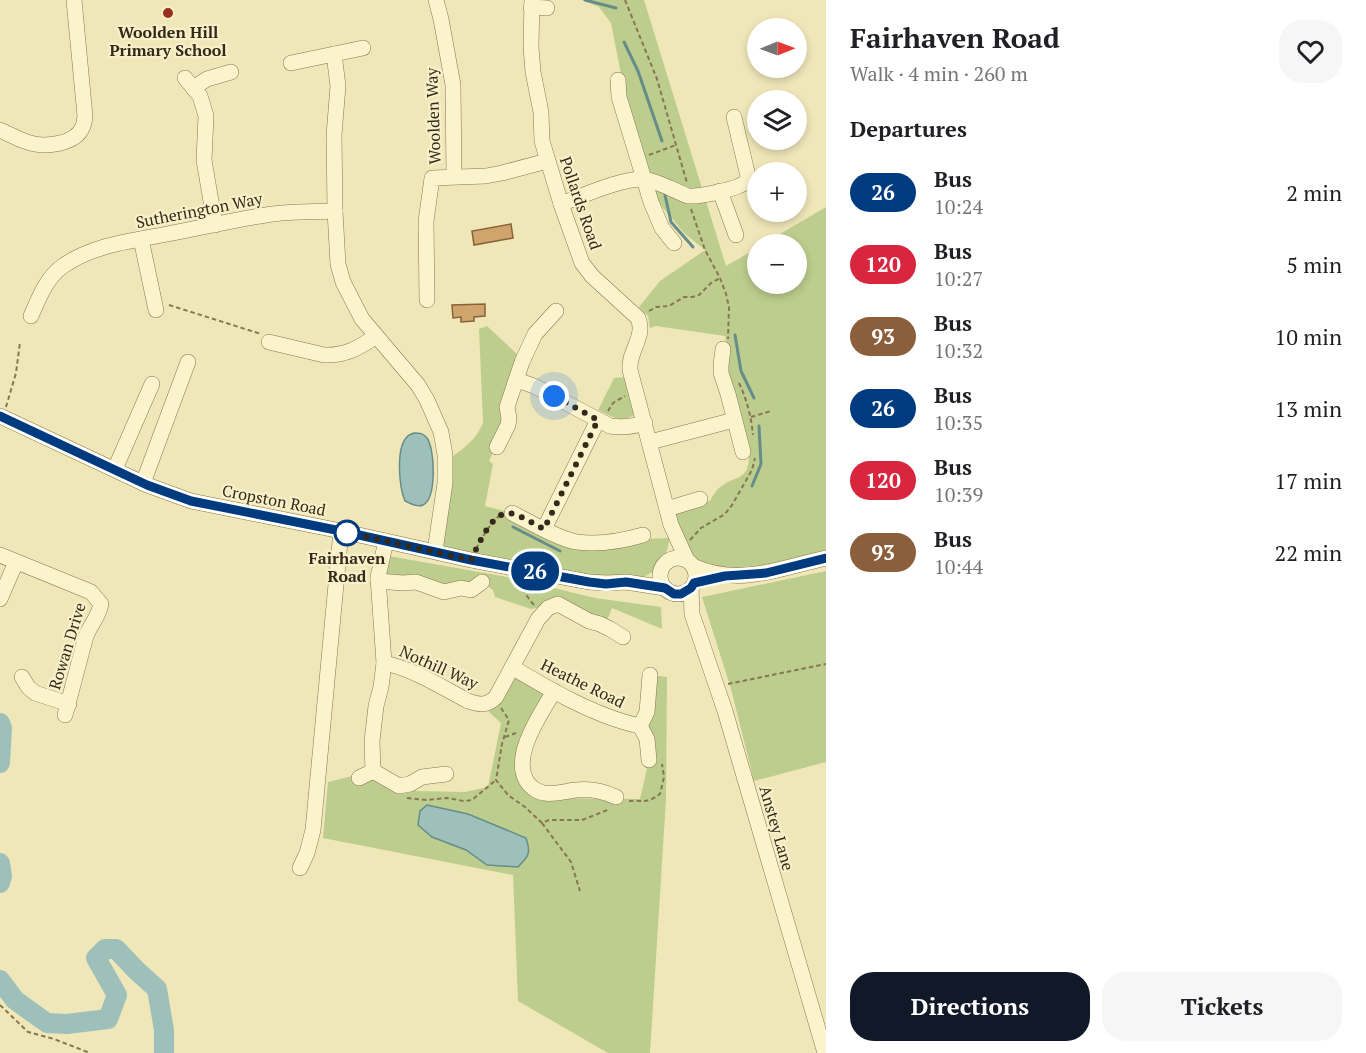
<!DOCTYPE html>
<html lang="en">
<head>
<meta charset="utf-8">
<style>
	:root { --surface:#fff; --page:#f6f6f6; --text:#202124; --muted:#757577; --accent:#111827 }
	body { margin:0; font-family:"PT Serif",serif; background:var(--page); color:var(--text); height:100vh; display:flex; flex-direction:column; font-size:22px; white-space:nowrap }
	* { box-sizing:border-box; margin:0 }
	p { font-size:20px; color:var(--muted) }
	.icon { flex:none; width:33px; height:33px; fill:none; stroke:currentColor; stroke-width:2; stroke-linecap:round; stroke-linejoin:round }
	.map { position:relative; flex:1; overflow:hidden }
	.sheet { display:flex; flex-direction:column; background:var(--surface); width:540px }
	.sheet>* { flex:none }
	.badge { padding:0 12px; border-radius:20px; font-size:21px; line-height:39px }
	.needle { width:39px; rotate:89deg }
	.buttons { position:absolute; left:747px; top:18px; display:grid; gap:12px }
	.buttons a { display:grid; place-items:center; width:60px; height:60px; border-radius:50%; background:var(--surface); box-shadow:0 3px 9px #0003; font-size:30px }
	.you { position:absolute; width:30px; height:30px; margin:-15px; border:4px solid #fff; border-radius:50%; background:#1a73e8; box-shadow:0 0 0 9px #1a73e833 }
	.map>.badge { position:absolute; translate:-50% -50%; box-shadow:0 0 0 3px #fff }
	h2 { padding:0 24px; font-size:22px; line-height:54px }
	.round { display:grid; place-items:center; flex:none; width:63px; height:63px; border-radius:24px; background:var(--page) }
	.headline { display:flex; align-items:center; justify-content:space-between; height:102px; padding:0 24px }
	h1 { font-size:28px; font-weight:800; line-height:45px }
	.primary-button { display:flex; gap:12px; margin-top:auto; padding:12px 24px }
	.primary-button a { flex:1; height:69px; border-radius:24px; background:var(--accent); color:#fff; font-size:24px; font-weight:800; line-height:69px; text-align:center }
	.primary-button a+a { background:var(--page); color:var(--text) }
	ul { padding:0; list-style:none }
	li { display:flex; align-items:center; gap:18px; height:72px; padding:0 24px }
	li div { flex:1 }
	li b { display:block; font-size:22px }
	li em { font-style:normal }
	li .badge { min-width:66px; font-weight:700; text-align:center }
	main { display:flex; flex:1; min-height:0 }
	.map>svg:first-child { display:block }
	.green { fill:#bdcd8d }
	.water { fill:#9ec0ba; stroke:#668d89; stroke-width:1.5 }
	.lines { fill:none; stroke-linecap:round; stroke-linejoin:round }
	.stream { stroke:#668d89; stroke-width:3 }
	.river { stroke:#9ec0ba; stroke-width:20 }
	.building { fill:#d0a46d; stroke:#876238; stroke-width:1.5 }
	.minor-casing { stroke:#877653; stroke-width:16 }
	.path { stroke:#877653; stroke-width:2; stroke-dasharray:4.5 3; stroke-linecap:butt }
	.minor { stroke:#fbf3cc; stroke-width:15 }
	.line-casing { stroke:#fff; stroke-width:14 }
	.line { stroke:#003b80; stroke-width:9 }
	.walk { stroke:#352a19; stroke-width:6; stroke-dasharray:0 10.8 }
	.poi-dot { fill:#983021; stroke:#f7f0c9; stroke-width:2 }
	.stop-dot { fill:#fff; stroke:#003b80; stroke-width:3 }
	.labels { text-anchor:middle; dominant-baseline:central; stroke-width:4.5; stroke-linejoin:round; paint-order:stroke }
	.poi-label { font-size:16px; font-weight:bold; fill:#352a19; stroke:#f7f0c9 }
	.street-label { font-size:16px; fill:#352a19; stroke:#f7f0c9 }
	.stop-label { font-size:16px; font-weight:bold; fill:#352a19; stroke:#f7f0c9 }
</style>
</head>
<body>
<main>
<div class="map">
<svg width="826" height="1053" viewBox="0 0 826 1053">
	<rect width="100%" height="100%" fill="#f0e7b9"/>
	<!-- green -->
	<g class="green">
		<path d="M582,0H644L726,266L757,248L758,284H796V244H763L826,207V550L816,552L817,558L766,573L705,572L679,546L675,511L710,501C712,497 715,492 718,489C734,474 749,483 749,455L725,374L727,349L725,336L656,326L650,328L648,316L639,307L660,281L705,250L684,233L655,198L622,79L611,23L599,7Z"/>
		<path d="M487,326L518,355L500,403L503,413L502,422L490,449L493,452L489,461L493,464L485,506L512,513L562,538L642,539L670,538L663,566L642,578L626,582L435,551L445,455L453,456C466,447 477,438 483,423L479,329Z"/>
		<path d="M625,377L634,412L633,416C618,423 612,416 598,410L614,378Z"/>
		<polygon points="389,556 513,578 595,598 661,607 662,629 612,608 606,623 558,604 531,609 495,597 493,590 482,582 471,590 383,582"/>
		<polygon points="826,571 826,762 754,781 731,689 702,597"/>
		<polygon points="514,669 550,692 519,779 538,798 640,799 649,760 647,739 650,675 667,677 666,800 650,1053 608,1053 518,1001 513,875 323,838 328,782 373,771 417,791 465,792 488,787 501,723 490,713 486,704"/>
	</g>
	<!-- water -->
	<g class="water">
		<path d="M414,433C420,433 423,433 427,438C435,449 437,498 423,505C417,508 410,503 405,501C399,487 396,450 406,438C409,434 410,435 414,433Z"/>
		<path d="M427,805L468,814L526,838C531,853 529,856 518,867L487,865L466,850L432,837L418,825L420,811Z"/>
	</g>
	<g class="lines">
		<!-- stream -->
		<g class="stream">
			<polyline points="585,0 616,8"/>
			<polyline points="624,42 638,71 662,141"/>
			<polyline points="665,195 671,222 693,247"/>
			<polyline points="735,335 741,371 754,398"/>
			<polyline points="752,486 761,464 759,426"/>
			<polyline points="513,527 560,551"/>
		</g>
		<!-- river -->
		<g class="river">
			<polyline points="0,723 2,728 0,763"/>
			<polyline points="0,863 2,876 0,883"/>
			<polyline points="0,980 15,1000 47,1023 67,1024 108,1019 117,995 96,958 105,949 116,949 136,970 157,989 164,1030 164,1053"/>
		</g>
	</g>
	<!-- building -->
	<g class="building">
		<polygon points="511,224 513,238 474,245 472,231"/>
		<polygon points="485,304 485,316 474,317 474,321 461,322 461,317 453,318 452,305"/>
	</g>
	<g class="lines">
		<defs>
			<g id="minor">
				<polyline points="436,0 441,19 453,85 454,176"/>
				<path d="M532,0L531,47L533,72L541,112L542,141L561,204L582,263L592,276L638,318C646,337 628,351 630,370L671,525L687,560"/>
				<polyline points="531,7 547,8"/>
				<polyline points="334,54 338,86 334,135 335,211 338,264 343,282 362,319 418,385 427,400 441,432 445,455 445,483 435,551"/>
				<polyline points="291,63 363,48"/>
				<polyline points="185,78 200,96 206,116 204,160 215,225"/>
				<polyline points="618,80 619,97 651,202 662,228 674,243"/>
				<polyline points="193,88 207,79 231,72"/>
				<path d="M0,130C9,134 18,139 27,142C44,148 76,145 83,126C85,123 84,120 85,116L74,0"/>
				<polyline points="720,191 736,235"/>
				<path d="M561,204C582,196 628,175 648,180C662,183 675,191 688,196C699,197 740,189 747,181C748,179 748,178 748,176L734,117"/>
				<polyline points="141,239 156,310"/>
				<polyline points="427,300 426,221 432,178 486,176 502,173 547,161"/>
				<path d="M31,316C39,298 46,278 63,266C92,245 132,241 167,234C200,228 233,220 266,215C289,211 312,212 335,211"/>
				<path d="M269,342L324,355C345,356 359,348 376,336"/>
				<polyline points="723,349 721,365 721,373 728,394 743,452"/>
				<path d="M517,380L534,386L610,426C623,428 632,427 645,423"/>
				<polyline points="0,416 147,485 191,501 341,531 471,560 589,582 607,583 626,582 665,588"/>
				<polyline points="650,442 734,420"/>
				<polyline points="497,447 508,425 509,418 507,407 522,362 535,334 556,311"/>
				<polyline points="115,469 152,384"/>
				<polyline points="143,483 188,362"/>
				<polyline points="667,509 700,499"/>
				<path d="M512,513C528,521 560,540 577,542C599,545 622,541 643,535"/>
				<polyline points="544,529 598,420"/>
				<path d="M0,555L91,592L101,604C99,616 91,624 86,636L65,715"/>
				<circle cx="678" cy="576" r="18"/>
				<path d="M693,566C740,587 779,568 826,558"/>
				<polyline points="378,581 403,583 416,582 444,592 461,588 471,590 482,582"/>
				<polyline points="691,588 692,614 725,711 825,1053"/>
				<polyline points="0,599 16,562"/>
				<path d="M384,663C414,669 441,687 468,701C480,705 487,706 496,697L538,619L548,608L558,604L589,621L600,624L610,629L623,637"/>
				<path d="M512,667C550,690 597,717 640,726"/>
				<polyline points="22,677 28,687 35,693 69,704"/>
				<path d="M554,691C541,714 512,754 526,780C529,786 537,792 544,793C554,795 566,791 576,790C591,788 603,791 616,797"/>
				<polyline points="649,760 647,739 640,726 647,712 650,675"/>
				<polyline points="373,771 372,741 376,706 381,687 384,663 378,577 386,541"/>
				<polyline points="359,778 373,771 399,786 410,784 422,777 446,774"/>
				<polyline points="300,868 307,853 313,830 341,531"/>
			</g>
		</defs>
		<!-- minor casing -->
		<use href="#minor" class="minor-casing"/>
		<!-- path -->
		<g class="path">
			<polyline points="625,0 657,79 687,183"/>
			<polyline points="649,155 676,145"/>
			<polyline points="691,209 705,250 720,278 726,294 729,307 728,339"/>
			<polyline points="169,305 261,334"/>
			<polyline points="649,311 656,307 669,306 684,297 692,297 699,295 711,283 720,278"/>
			<path d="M739,383C747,400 751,416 753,435"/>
			<polyline points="6,407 16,373 20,342"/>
			<polyline points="608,411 613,403 625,396"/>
			<polyline points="751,417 771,411"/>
			<polyline points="690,540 701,528 725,514 732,505 752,470 755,458"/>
			<path d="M476,549C483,536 489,525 500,515"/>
			<path d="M523,581C522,591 528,598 534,605"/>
			<polyline points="728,684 826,664"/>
			<polyline points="501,708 509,720 502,744 496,780 508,795 525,807 542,823 549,820 582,820 610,809"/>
			<polyline points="505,737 516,733"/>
			<polyline points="407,798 427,800 447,798 464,801 472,800 496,780"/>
			<path d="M629,801C644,800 646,804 660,794L664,777L662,764"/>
			<polyline points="542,823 571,862 580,891"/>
			<polyline points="0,1005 28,1032 54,1039 90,1053"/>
		</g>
		<!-- minor -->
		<use href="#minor" class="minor"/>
	</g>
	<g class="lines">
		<defs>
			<polyline id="line" points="0,416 147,485 191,501 341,531 471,560 589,582 606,584 626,582 665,588 674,594 681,594 691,588 694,583 725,576 766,573 826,558"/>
		</defs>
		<!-- line casing -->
		<use href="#line" class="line-casing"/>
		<!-- line -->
		<use href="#line" class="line"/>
		<!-- walk -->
		<path class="walk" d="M347,533L341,531L471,560C478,546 493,507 513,514C524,517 534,524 544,529L598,420L554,396"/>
	</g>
	<!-- markers -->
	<circle class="poi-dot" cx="168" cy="13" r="6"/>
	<circle class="stop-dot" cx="347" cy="533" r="12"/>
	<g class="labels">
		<!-- poi labels -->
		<g class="poi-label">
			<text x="168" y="32">Woolden Hill<tspan x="168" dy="18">Primary School</tspan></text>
		</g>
		<!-- street labels -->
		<g class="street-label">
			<text transform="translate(433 116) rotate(-92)">Woolden Way</text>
			<text transform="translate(581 203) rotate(71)">Pollards Road</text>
			<text transform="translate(199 210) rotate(-11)">Sutherington Way</text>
			<text transform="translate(274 500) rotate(11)">Cropston Road</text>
			<text transform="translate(67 646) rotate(-73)">Rowan Drive</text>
			<text transform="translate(439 667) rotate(24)">Nothill Way</text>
			<text transform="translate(583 683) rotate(26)">Heathe Road</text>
			<text transform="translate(777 828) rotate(74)">Anstey Lane</text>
		</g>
		<!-- stop labels -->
		<g class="stop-label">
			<text x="347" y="558">Fairhaven<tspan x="347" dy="18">Road</tspan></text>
		</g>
	</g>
</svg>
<div class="buttons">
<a><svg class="needle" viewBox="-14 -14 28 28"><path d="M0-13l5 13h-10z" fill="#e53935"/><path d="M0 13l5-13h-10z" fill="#757577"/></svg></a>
<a><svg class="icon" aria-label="layers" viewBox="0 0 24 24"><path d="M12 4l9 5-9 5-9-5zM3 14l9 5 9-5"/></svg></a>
<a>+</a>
<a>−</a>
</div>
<div class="you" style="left:554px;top:396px"></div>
<b class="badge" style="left:535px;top:571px;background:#003b80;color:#fff">26</b>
</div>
<section class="sheet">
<div class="headline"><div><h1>Fairhaven Road</h1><p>Walk · 4 min · 260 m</p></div><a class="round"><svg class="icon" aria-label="heart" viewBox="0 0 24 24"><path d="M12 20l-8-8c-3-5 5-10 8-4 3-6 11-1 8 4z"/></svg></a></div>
<h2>Departures</h2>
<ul>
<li><span class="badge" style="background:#003b80;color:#fff">26</span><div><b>Bus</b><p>10:24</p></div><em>2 min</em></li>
<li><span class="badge" style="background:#d7263d;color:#fff">120</span><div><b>Bus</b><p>10:27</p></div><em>5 min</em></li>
<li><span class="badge" style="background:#8b5e3c;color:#fff">93</span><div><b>Bus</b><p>10:32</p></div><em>10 min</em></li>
<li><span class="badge" style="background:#003b80;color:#fff">26</span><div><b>Bus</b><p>10:35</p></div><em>13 min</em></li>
<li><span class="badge" style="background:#d7263d;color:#fff">120</span><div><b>Bus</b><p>10:39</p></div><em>17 min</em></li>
<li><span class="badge" style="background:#8b5e3c;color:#fff">93</span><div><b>Bus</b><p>10:44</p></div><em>22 min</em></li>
</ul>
<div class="primary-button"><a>Directions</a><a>Tickets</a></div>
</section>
</main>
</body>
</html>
